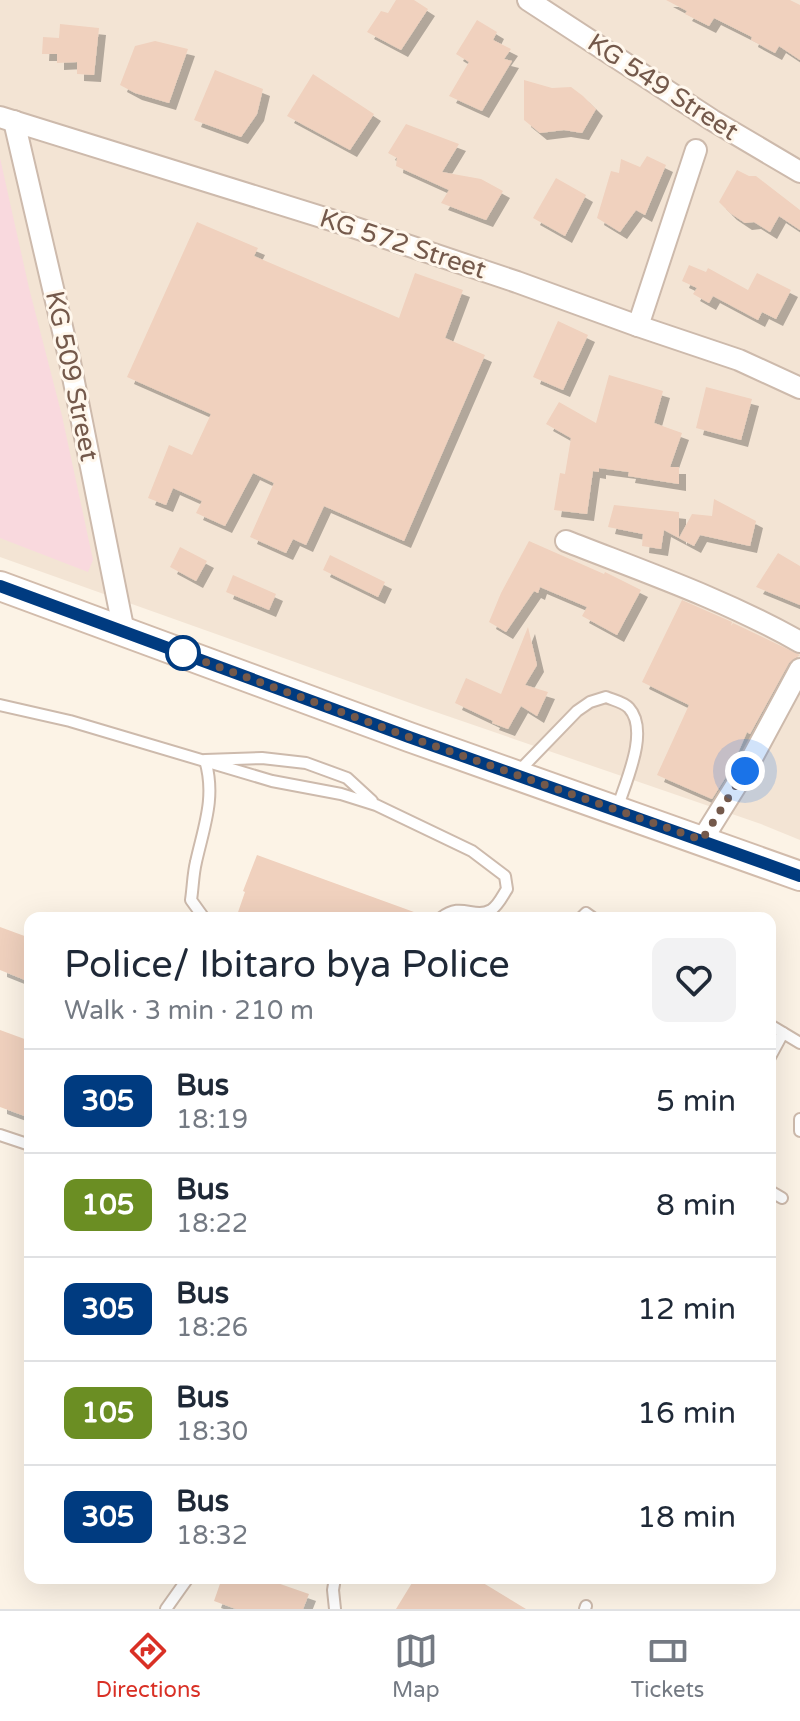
<!DOCTYPE html>
<html lang="en">
<head>
<meta charset="utf-8">
<style>
	:root { --surface:#fff; --page:#f2f2f3; --text:#1f2937; --muted:#747a83; --line:#e0e1e3; --accent:#d93025 }
	body { margin:0; font-family:"Varela Round",sans-serif; background:var(--page); color:var(--text); height:100vh; display:flex; flex-direction:column; font-size:30px; white-space:nowrap }
	* { box-sizing:border-box; margin:0 }
	p { font-size:26px; color:var(--muted) }
	.icon { flex:none; width:44px; height:44px; fill:none; stroke:currentColor; stroke-width:2; stroke-linecap:round; stroke-linejoin:round }
	.map { position:relative; flex:1; overflow:hidden }
	.side { position:absolute; left:24px; top:912px; width:752px; height:672px; display:flex; flex-direction:column; background:var(--surface); border-radius:16px; box-shadow:0 8px 32px #0002 }
	.side>* { flex:none }
	.badge { padding:0 16px; border-radius:12px; font-size:28px; line-height:52px }
	.you { position:absolute; width:40px; height:40px; margin:-20px; border:6px solid #fff; border-radius:50%; background:#1a73e8; box-shadow:0 0 0 12px #1a73e833 }
	.map>.badge { position:absolute; translate:-50% -50%; box-shadow:0 0 0 4px #fff }
	.round { display:grid; place-items:center; flex:none; width:84px; height:84px; border-radius:16px; background:var(--page) }
	.overview { display:flex; align-items:center; justify-content:space-between; height:136px; padding:0 40px }
	h1 { font-size:38px; font-weight:600; line-height:60px }
	ul { padding:0; list-style:none }
	li { display:flex; align-items:center; gap:24px; height:104px; padding:0 40px; border-top:2px solid var(--line) }
	li div { flex:1 }
	li b { display:block; font-size:30px }
	li em { font-style:normal }
	li .badge { min-width:88px; font-weight:700; text-align:center }
	.tabs { display:flex; justify-content:space-around; align-items:center; height:112px; border-top:2px solid var(--line); background:var(--surface); font-size:22px; color:var(--muted) }
	.tabs a { display:grid; justify-items:center; gap:4px }
	.tabs .selected { color:var(--accent) }
	.map>svg:first-child { display:block }
	.residential { fill:#f3e4d4 }
	.medical { fill:#f9d9de }
	.building { fill:#f0d1be; filter:url(#shadow) }
	.lines { fill:none; stroke-linecap:round; stroke-linejoin:round }
	.service-casing { stroke:#cdbaac; stroke-width:14 }
	.minor-casing { stroke:#cdbaac; stroke-width:24 }
	.secondary-casing { stroke:#d2bcac; stroke-width:32 }
	.service { stroke:#fff; stroke-width:10 }
	.minor { stroke:#fff; stroke-width:20 }
	.secondary { stroke:#fff; stroke-width:28 }
	.line-casing { stroke:#fff; stroke-width:18 }
	.line { stroke:#003b80; stroke-width:12 }
	.walk { stroke:#74594b; stroke-width:8; stroke-dasharray:0 14.4 }
	.stop-dot { fill:#fff; stroke:#003b80; stroke-width:4 }
	.labels { text-anchor:middle; dominant-baseline:central; stroke-width:6; stroke-linejoin:round; paint-order:stroke }
	.street-label { font-size:26px; fill:#74594b; stroke:#fff7ec }
</style>
</head>
<body>
<div class="map">
<svg width="800" height="1609" viewBox="0 0 800 1609">
	<defs>
		<filter id="shadow"><feDropShadow dx="7" dy="7" stdDeviation="0" flood-color="#0004"/></filter>
	</defs>
	<rect width="100%" height="100%" fill="#fcf3e6"/>
	<!-- residential -->
	<polygon class="residential" points="0,0 800,0 800,840 761,824 424,708 0,557"/>
	<!-- medical -->
	<polygon class="medical" points="0,158 29,288 62,416 93,560 88,572 0,538"/>
	<!-- building -->
	<g class="building">
		<polygon points="396,0 414,0 428,9 401,50 367,32 381,11 388,13"/>
		<polygon points="666,0 790,0 800,5 800,60 779,46 775,53 751,40 752,37 714,18 709,26 685,14 687,11"/>
		<polygon points="477,20 497,32 493,40 511,49 504,59 512,61 482,111 449,96 469,62 456,54"/>
		<polygon points="60,24 99,28 94,75 77,74 77,62 57,63 57,54 42,54 43,37 59,38"/>
		<polygon points="155,41 188,49 169,103 135,93 120,85 135,46"/>
		<polygon points="215,70 263,89 257,114 241,137 194,120"/>
		<polygon points="313,74 374,114 350,150 287,116"/>
		<polygon points="524,80 552,88 571,87 583,96 596,109 582,133 564,130 540,133 524,120"/>
		<polygon points="406,124 459,144 442,172 481,179 503,191 486,220 441,203 449,190 396,166 397,158 388,153"/>
		<polygon points="647,156 666,165 645,215 636,210 620,232 597,218 611,171 619,173 621,159 640,167"/>
		<polygon points="737,170 749,176 756,176 800,210 800,230 779,216 770,232 754,222 745,223 730,213 719,202"/>
		<polygon points="556,178 586,195 565,236 533,218"/>
		<polygon points="197,222 258,248 254,256 399,318 415,273 463,290 445,338 485,355 404,541 324,506 306,545 293,539 286,553 250,537 274,483 253,473 225,526 196,513 202,501 173,488 166,505 148,498 169,445 192,455 211,414 127,377"/>
		<polygon points="689,265 706,272 708,268 748,290 757,273 791,290 776,319 762,312 758,320 713,296 709,303 693,294 697,288 682,281"/>
		<polygon points="558,321 588,335 563,390 533,377"/>
		<polygon points="609,375 663,391 654,423 682,433 670,467 679,467 679,484 628,476 629,472 599,468 599,472 593,471 587,514 554,510 560,473 565,474 571,438 546,424 559,402 596,423"/>
		<polygon points="706,387 752,399 741,440 696,428"/>
		<polygon points="714,499 756,521 750,546 700,535 694,546 679,538 692,514 712,516"/>
		<polygon points="614,505 679,512 679,538 664,530 661,549 642,546 643,534 608,527"/>
		<polygon points="529,541 604,574 605,572 641,590 617,635 582,616 587,607 540,587 538,593 534,591 506,632 489,622 501,593"/>
		<polygon points="180,547 207,561 196,581 170,567"/>
		<polygon points="778,553 800,566 800,605 756,587"/>
		<polygon points="330,555 385,582 378,597 323,570"/>
		<polygon points="233,575 276,594 269,610 226,592"/>
		<polygon points="682,600 732,622 731,626 733,623 800,655 789,663 750,734 747,732 731,769 712,799 657,775 689,705 642,682"/>
		<polygon points="528,627 537,665 525,685 548,692 537,716 521,706 508,729 492,723 493,721 455,703 466,678 501,694"/>
		<polygon points="257,855 425,916 425,918 236,918 245,892 243,891"/>
		<polygon points="0,927 30,938 30,982 0,970"/>
		<polygon points="0,1030 30,1041 30,1118 0,1107"/>
		<polygon points="222,1578 263,1578 309,1594 303,1609 236,1609 214,1601"/>
		<polygon points="415,1578 475,1578 526,1609 396,1609"/>
	</g>
	<g class="lines">
		<defs>
			<g id="service">
				<path d="M0,705L70,721L272,781L341,794L376,805L472,851L505,876L507,889C503,895 498,906 491,910C473,920 462,901 441,918"/>
				<path d="M517,773L577,711L590,702L606,697C613,700 624,702 629,708C650,731 625,783 617,809"/>
				<path d="M204,918L191,900C193,887 193,874 196,862C204,826 216,797 205,760L262,758L306,763L347,778L372,801"/>
				<polyline points="581,918 586,913 593,918"/>
				<polyline points="770,1025 800,1043"/>
				<polyline points="770,1057 783,1033"/>
				<polyline points="800,1119 800,1131"/>
				<polyline points="0,1135 30,1145"/>
				<polyline points="770,1191 782,1198"/>
				<polyline points="166,1609 188,1578"/>
				<polyline points="335,1609 333,1590 335,1578"/>
				<polyline points="585,1609 586,1606"/>
			</g>
			<g id="minor">
				<polyline points="528,0 712,120 800,172"/>
				<polyline points="0,117 344,224 517,282 638,326 739,360 800,388"/>
				<polyline points="14,121 69,357 124,632"/>
				<polyline points="638,326 696,150"/>
				<path d="M566,541C645,572 726,600 800,642"/>
				<polyline points="702,840 745,771 800,669"/>
			</g>
			<polyline id="secondary" points="0,586 409,737 800,876"/>
		</defs>
		<!-- service casing -->
		<use href="#service" class="service-casing"/>
		<!-- minor casing -->
		<use href="#minor" class="minor-casing"/>
		<!-- secondary casing -->
		<use href="#secondary" class="secondary-casing"/>
		<!-- service -->
		<use href="#service" class="service"/>
		<!-- minor -->
		<use href="#minor" class="minor"/>
		<!-- secondary -->
		<use href="#secondary" class="secondary"/>
	</g>
	<g class="lines">
		<defs>
			<polyline id="line" points="0,586 409,737 800,876"/>
		</defs>
		<!-- line casing -->
		<use href="#line" class="line-casing"/>
		<!-- line -->
		<use href="#line" class="line"/>
		<!-- walk -->
		<polyline class="walk" points="183,653 181,653 409,737 702,840 745,771"/>
	</g>
	<!-- markers -->
	<circle class="stop-dot" cx="183" cy="653" r="16"/>
	<g class="labels">
		<!-- street labels -->
		<g class="street-label">
			<text transform="translate(663 87) rotate(33)">KG 549 Street</text>
			<text transform="translate(403 244) rotate(18)">KG 572 Street</text>
			<text transform="translate(72 376) rotate(78)">KG 509 Street</text>
		</g>
	</g>
</svg>
<div class="you" style="left:745px;top:771px"></div>
<section class="side">
<div class="overview"><div><h1>Police/ Ibitaro bya Police</h1><p>Walk · 3 min · 210 m</p></div><a class="round"><svg class="icon" aria-label="heart" viewBox="0 0 24 24"><path d="M12 20l-8-8c-3-5 5-10 8-4 3-6 11-1 8 4z"/></svg></a></div>
<ul>
<li><span class="badge" style="background:#003b80;color:#fff">305</span><div><b>Bus</b><p>18:19</p></div><em>5 min</em></li>
<li><span class="badge" style="background:#6b8e23;color:#fff">105</span><div><b>Bus</b><p>18:22</p></div><em>8 min</em></li>
<li><span class="badge" style="background:#003b80;color:#fff">305</span><div><b>Bus</b><p>18:26</p></div><em>12 min</em></li>
<li><span class="badge" style="background:#6b8e23;color:#fff">105</span><div><b>Bus</b><p>18:30</p></div><em>16 min</em></li>
<li><span class="badge" style="background:#003b80;color:#fff">305</span><div><b>Bus</b><p>18:32</p></div><em>18 min</em></li>
</ul>
</section>
</div>
<nav class="tabs">
<a class="selected"><svg class="icon" aria-label="directions" viewBox="0 0 24 24"><path d="M12 3l9 9-9 9-9-9zM9 14v-3h6M13 9l2 2-2 2"/></svg>Directions</a>
<a><svg class="icon" aria-label="map" viewBox="0 0 24 24"><path d="M3 6l6-2 6 2 6-2v14l-6 2-6-2-6 2zM9 4v14M15 6v14"/></svg>Map</a>
<a><svg class="icon" aria-label="tickets" viewBox="0 0 24 24"><path d="M3 7h18v10H3zM15 7v10"/></svg>Tickets</a>
</nav>
</body>
</html>
